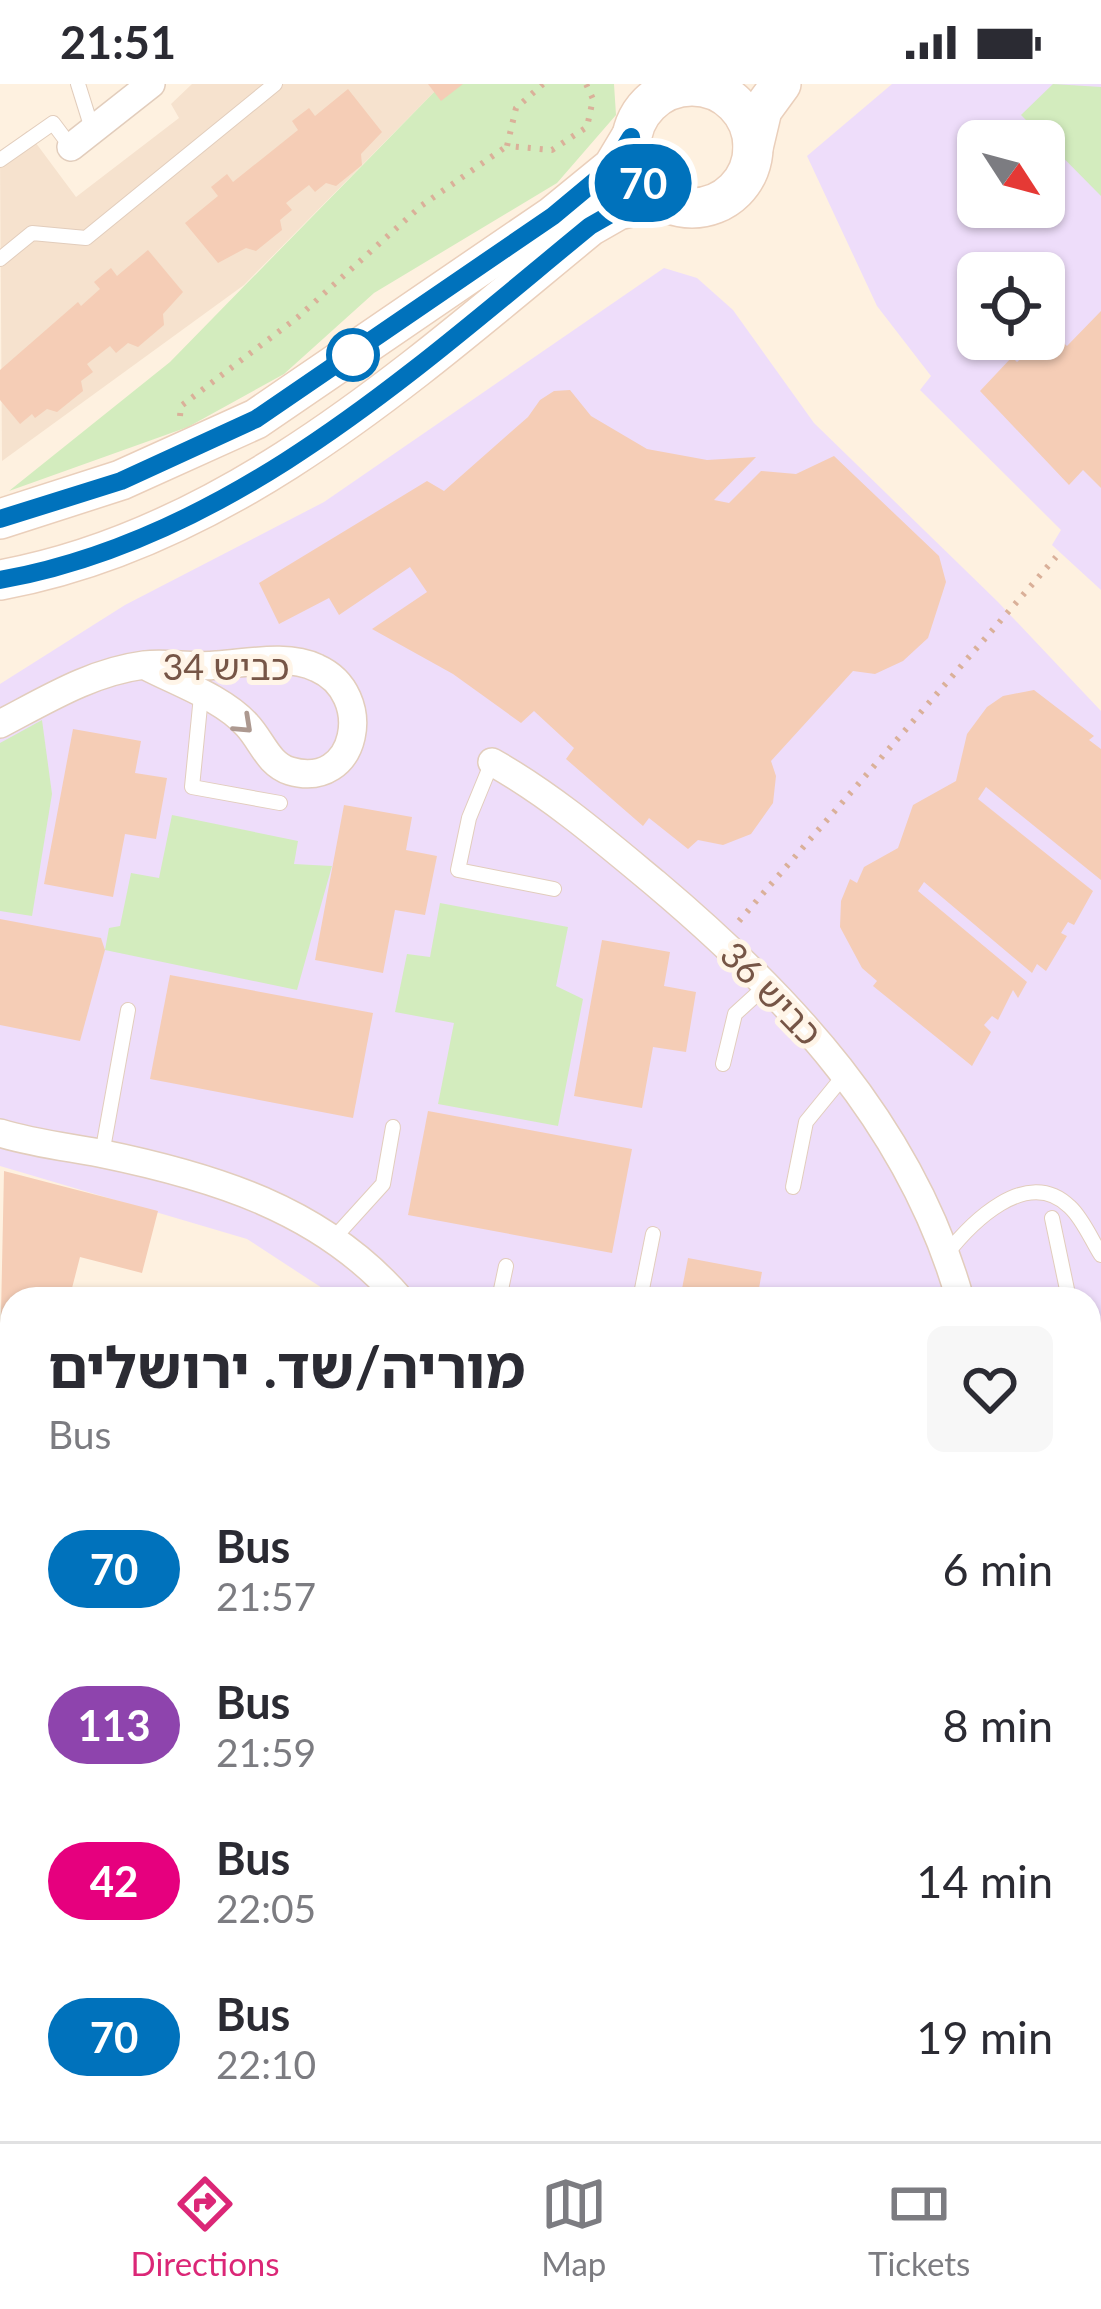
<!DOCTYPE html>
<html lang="en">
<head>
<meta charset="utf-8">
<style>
	:root { --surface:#fff; --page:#f7f7f7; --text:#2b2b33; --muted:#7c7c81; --line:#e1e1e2; --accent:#db2777 }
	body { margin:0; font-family:Lato,"Noto Sans Hebrew",sans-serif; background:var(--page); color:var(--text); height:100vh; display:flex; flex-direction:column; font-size:45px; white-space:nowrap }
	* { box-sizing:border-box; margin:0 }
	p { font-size:39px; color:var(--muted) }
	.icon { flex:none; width:66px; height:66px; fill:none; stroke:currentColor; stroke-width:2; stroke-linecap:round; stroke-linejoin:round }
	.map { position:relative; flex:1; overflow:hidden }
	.details { position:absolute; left:0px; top:1203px; width:1101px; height:855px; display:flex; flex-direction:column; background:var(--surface); border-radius:36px 36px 0 0; box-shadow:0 3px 9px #0004 }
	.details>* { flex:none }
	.badge { padding:0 24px; border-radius:39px; font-size:42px; line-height:78px }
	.needle { width:78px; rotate:126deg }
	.buttons { position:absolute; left:957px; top:36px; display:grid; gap:24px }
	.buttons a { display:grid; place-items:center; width:108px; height:108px; border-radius:18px; background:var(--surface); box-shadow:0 3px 9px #0004; font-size:60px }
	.map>.badge { position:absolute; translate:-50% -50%; box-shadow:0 0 0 6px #fff }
	.round { display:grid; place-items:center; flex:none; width:126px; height:126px; border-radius:18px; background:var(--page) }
	.summary { display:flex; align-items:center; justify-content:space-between; height:204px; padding:0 48px }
	h1 { font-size:57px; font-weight:700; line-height:90px }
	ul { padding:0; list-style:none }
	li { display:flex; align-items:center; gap:36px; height:156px; padding:0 48px }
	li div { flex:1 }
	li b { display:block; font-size:45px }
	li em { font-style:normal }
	li .badge { min-width:132px; font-weight:700; text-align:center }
	.status { display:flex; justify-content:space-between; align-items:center; height:84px; padding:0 60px; background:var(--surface); direction:ltr }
	.status svg { height:33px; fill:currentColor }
	.tabs { display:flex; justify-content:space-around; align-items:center; height:168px; border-top:3px solid var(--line); background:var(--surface); font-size:33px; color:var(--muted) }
	.tabs a { display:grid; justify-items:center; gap:6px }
	.tabs .current { color:var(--accent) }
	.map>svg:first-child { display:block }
	.residential { fill:#f6e2ce }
	.education { fill:#eeddfa; fill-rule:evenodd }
	.green { fill:#d3ecbe }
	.building { fill:#f5cdb6 }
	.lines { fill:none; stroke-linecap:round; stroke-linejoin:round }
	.lane-casing { stroke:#e2cdbc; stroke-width:16 }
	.street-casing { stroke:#e2cdbc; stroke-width:30 }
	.secondary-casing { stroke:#eacfbb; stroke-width:42 }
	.path { stroke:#dab099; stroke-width:6; stroke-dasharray:3 9; stroke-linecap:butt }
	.lane { stroke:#fff; stroke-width:14 }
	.street { stroke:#fff; stroke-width:27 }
	.secondary { stroke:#fff; stroke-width:39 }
	.oneway { stroke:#ad9990 }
	.line-casing { stroke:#fff; stroke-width:27 }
	.line { stroke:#0072bc; stroke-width:18 }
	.stop-dot { fill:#fff; stroke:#0072bc; stroke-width:6 }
	.labels { text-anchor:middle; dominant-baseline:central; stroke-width:10; stroke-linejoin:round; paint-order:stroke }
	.street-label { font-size:36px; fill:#765546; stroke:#fff5e8 }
</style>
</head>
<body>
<div class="status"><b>21:51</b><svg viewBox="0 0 49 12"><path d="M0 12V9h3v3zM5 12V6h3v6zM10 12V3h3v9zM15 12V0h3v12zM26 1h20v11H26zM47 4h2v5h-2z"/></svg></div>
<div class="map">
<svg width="1101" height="2057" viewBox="0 0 1101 2057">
	<rect width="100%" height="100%" fill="#fef1e0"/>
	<!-- residential -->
	<polygon class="residential" points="192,0 442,0 244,201 2,377 0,69 27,47 76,113 179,34 171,20"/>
	<!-- education -->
	<g class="education">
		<path d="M892,0H1101V506L1052,461L1061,446L920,306L931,292L877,222L807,72ZM978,57H1044V123H978ZM978,189H1044V255H978Z"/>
		<polygon points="664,184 697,194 733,226 814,339 998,518 1101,627 1101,2057 366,2057 371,2046 1089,2046 1089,1215 339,1215 247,1155 0,1082 0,600 125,521 324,418"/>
	</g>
	<!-- green -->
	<g class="green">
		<polygon points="442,0 614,0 616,31 557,99 374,209 284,290 188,343 9,407 170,278"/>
		<polygon points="1053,0 1101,3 1101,112 1021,31"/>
		<polygon points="42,636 52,710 32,832 0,827 0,659"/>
		<polygon points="172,731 298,757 294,780 332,782 297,906 105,866 109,844 120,842 131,789 159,794"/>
		<polygon points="440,819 568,843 556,902 583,915 558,1042 438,1020 454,939 395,928 407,870 430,873"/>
	</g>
	<!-- building -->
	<g class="building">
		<polygon points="428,0 463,0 441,17"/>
		<polygon points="348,5 382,48 361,70 362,81 336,102 326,99 315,108 309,101 286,119 292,126 280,136 282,146 256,167 246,164 218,179 185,139 218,112 211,103 227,90 233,98 298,46 292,37 309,24 315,32"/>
		<polygon points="148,166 183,208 163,230 164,241 138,263 128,259 116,269 110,262 87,280 93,288 81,297 83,307 57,328 47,325 35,334 32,330 20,340 0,316 0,286 78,218 81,222 100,205 94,198 111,184 117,192"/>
		<polygon points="1101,227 1101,404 1083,386 1069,401 980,307 1012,273 1017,278 1044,255 1048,245 1067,262"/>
		<polygon points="570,306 591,332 647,365 707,376 756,373 714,416 729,419 761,387 796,390 834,372 939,472 946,498 928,554 903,577 875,590 853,587 771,677 776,692 773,719 751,750 723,761 698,756 688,765 649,734 643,742 566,675 574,664 534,627 521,639 453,590 372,545 427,508 410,483 339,531 329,514 279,540 259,499 427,397 444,407 528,333 540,316 554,307"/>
		<polygon points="1034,606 1094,652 1089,656 1101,665 1101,796 986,703 978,715 1093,807 1074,841 1068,838 1061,849 1067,852 1046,887 1037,880 1032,889 924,798 918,807 1027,898 1018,914 1013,906 998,936 992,932 984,941 991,948 972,982 873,902 877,897 862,884 840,843 841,817 850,795 857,799 864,783 898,764 913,721 956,697 967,650 987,623 1003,612"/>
		<polygon points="73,645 141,657 135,689 167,694 156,755 125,750 113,813 44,800"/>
		<polygon points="344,721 412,733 406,766 437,772 425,831 395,826 383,889 315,876"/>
		<polygon points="0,835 101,854 105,866 80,957 0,941"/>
		<polygon points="602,856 670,868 664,902 696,908 686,968 653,963 642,1024 574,1012"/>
		<polygon points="170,891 373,929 353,1034 150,995"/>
		<polygon points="428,1027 632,1065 612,1169 408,1131"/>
		<polygon points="4,1087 158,1127 142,1189 80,1173 71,1208 65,1207 63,1215 12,1215 12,1282 0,1278"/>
		<polygon points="688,1174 762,1188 757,1215 680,1215"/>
		<polygon points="12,1776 12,2049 0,2050 0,1778"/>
		<polygon points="523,2046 631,2046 629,2057 521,2057"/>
	</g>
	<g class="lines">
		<defs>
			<g id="lane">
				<polyline points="78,0 93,48"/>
				<polyline points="0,76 53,39 71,63"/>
				<polyline points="0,175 32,149 86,154 275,0"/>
				<polyline points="201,612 192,703 280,719"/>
				<polyline points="492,678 469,734 458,786 554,805"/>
				<polyline points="723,980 735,930 769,899"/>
				<polyline points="102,1070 128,926"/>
				<polyline points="793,1103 806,1038 846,989"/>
				<polyline points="1052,1134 1069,1215"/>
				<polyline points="334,1154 383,1100 393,1043"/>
				<path d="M945,1172C969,1141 1027,1080 1070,1123C1083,1135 1092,1157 1101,1171"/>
				<polyline points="499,1215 506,1182"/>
				<polyline points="640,1215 653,1150"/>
				<polyline points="1089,1317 1101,1509"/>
				<polyline points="0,1541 12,1520"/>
				<polyline points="1089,1825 1101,1598"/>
				<polyline points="820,2057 819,2049 852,2057"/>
				<polyline points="1030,2057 1032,2046"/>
				<polyline points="1052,2057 1055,2046"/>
			</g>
			<g id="street">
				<polyline points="71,63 151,0"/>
				<path d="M0,640C46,616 91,588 144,581C168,578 193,584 217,581C248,579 288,570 317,584C376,610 358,707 290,687C268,680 262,657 247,641C223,614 176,598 144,581"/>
				<path d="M492,678C552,712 602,755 655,799C789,912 911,1041 960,1215"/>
				<path d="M0,1049C32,1059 67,1063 99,1069C212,1092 322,1125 400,1215"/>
				<polyline points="412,2057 418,2046"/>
				<polyline points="947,2057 950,2046"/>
			</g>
			<g id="secondary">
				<circle cx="692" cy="63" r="61"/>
				<polyline points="753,64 762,26 781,0"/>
				<polyline points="0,435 121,396 256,335 553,132 613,83 631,53"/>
				<path d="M0,496C231,454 414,286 590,142L618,126L660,116"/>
			</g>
		</defs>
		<!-- lane casing -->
		<use href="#lane" class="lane-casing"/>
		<!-- street casing -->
		<use href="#street" class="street-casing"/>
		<!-- secondary casing -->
		<use href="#secondary" class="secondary-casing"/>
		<!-- path -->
		<g class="path">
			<polyline points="543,0 516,24 507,62 552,66 587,43 593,15 586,0"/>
			<polyline points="180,332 181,322 298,233 421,122 507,62"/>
			<polyline points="739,837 1056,473"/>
		</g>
		<!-- lane -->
		<use href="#lane" class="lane"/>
		<!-- street -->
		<use href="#street" class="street"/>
		<!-- secondary -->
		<use href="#secondary" class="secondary"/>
	</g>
	<!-- one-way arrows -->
	<defs><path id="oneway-chevron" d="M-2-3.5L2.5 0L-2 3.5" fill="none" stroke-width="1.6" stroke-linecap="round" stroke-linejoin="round" transform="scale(3)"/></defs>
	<use class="oneway" href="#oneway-chevron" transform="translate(244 641) rotate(43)"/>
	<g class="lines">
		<defs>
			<path id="line" d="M0,435L121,397L256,335L553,132L613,82L631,53L636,89L660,116L618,126L590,142C414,286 231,455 0,496"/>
		</defs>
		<!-- line casing -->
		<use href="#line" class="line-casing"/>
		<!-- line -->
		<use href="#line" class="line"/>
	</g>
	<!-- markers -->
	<circle class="stop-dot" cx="353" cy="271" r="24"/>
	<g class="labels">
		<!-- street labels -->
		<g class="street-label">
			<text x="226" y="582">כביש 34</text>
			<text transform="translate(772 909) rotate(46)">כביש 36</text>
		</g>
	</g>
</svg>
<div class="buttons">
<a><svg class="needle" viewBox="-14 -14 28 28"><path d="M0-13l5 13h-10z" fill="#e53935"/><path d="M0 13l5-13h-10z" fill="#7c7c81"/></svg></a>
<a><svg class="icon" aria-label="locate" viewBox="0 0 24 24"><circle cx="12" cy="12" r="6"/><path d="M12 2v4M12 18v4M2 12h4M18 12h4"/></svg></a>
</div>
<b class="badge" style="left:643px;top:99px;background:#0072bc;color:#fff">70</b>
<section class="details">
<div class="summary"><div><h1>מוריה/שד. ירושלים</h1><p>Bus</p></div><a class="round"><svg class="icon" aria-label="heart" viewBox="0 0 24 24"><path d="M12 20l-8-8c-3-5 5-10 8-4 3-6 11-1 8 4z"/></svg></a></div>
<ul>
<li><span class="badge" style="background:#0072bc;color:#fff">70</span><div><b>Bus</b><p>21:57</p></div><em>6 min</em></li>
<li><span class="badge" style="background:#8e44ad;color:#fff">113</span><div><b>Bus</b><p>21:59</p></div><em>8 min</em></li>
<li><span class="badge" style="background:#e6007e;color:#fff">42</span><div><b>Bus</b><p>22:05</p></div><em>14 min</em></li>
<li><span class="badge" style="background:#0072bc;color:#fff">70</span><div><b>Bus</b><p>22:10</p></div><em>19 min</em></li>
</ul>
</section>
</div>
<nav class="tabs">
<a class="current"><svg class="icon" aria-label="directions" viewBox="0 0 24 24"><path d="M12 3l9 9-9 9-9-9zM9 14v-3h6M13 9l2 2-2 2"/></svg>Directions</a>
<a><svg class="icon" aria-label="map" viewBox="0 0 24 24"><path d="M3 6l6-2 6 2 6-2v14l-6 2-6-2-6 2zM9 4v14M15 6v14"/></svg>Map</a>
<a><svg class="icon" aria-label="tickets" viewBox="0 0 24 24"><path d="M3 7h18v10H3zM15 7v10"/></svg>Tickets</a>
</nav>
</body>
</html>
